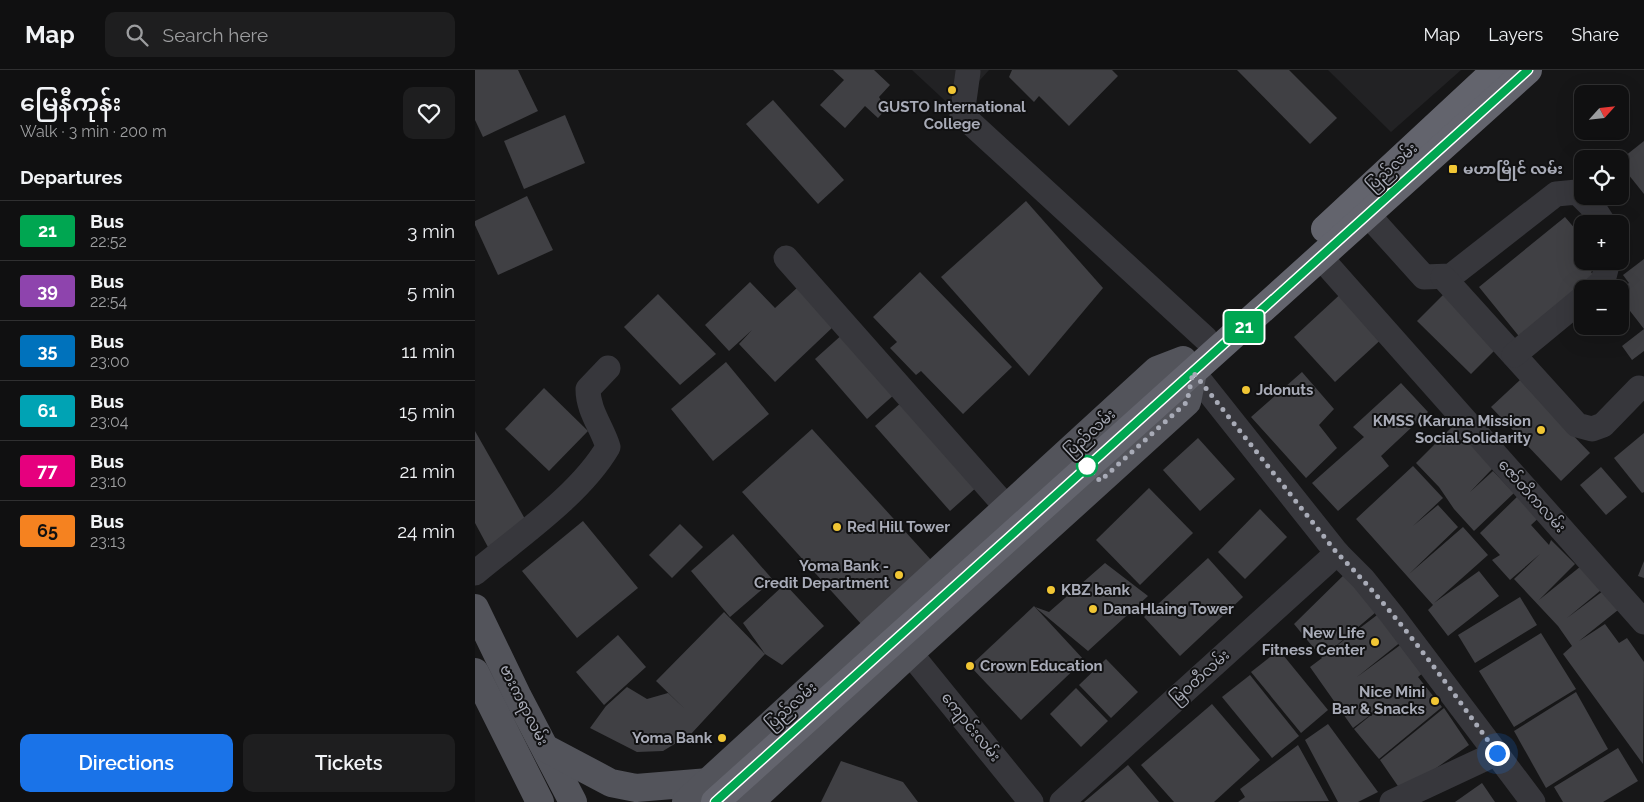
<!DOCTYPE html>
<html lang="en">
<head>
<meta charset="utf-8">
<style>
	:root { --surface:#101011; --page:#1e1e1f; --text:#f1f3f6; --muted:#9c9d9f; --line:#303031; --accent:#1a73e8 }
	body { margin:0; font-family:Raleway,"Noto Sans Myanmar",sans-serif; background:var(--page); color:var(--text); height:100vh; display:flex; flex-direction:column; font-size:19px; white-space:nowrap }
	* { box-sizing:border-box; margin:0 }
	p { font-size:16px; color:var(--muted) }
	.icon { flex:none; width:28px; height:28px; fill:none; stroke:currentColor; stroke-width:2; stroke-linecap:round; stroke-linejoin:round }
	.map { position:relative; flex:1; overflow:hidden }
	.sheet { display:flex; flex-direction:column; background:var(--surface); width:475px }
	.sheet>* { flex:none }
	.badge { padding:0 10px; border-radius:4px; font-size:18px; line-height:32px }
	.needle { width:32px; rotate:63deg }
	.fabs { position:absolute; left:1099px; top:15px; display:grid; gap:10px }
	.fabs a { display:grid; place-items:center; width:55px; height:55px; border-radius:10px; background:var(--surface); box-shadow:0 5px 20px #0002,0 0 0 1px var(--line); font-size:25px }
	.you { position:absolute; width:25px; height:25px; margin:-12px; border:4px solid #fff; border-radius:50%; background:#1a73e8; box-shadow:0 0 0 8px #1a73e833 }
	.map>.badge { position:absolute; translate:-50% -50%; box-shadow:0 0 0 2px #fff }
	h2 { padding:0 20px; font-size:19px; line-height:45px }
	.round { display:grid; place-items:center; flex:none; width:52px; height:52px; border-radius:10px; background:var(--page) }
	.head { display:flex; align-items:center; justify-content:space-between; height:85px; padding:0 20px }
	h1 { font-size:24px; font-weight:600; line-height:38px }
	.primary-button { display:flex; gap:10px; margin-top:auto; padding:10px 20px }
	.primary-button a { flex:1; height:58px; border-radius:10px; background:var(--accent); color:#fff; font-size:20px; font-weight:600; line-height:58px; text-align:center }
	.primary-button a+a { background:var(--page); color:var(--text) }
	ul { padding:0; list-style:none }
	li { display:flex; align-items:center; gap:15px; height:60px; padding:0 20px; border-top:1px solid var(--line) }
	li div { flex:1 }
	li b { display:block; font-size:19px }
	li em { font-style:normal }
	li .badge { min-width:55px; font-weight:700; text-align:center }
	header { display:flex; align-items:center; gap:30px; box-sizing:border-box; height:70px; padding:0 25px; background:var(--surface); border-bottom:1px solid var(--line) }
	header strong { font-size:24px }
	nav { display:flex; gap:28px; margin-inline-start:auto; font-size:18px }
	.search { width:350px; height:45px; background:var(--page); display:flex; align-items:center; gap:12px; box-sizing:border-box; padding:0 18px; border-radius:10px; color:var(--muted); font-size:19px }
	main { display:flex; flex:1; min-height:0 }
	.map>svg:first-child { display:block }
	.built { fill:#222224 }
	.building { fill:#404044 }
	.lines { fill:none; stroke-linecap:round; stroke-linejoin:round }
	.minor { stroke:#37373c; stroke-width:25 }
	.major { stroke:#53545b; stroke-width:28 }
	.highway { stroke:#63646d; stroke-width:28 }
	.line-casing { stroke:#fff; stroke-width:11 }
	.line { stroke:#00a651; stroke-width:8 }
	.walk { stroke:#a8abb7; stroke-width:5; stroke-dasharray:0 9 }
	.poi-dot { fill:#f1c634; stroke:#111112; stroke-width:2 }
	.stop-dot { fill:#fff; stroke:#00a651; stroke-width:2.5 }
	.labels { text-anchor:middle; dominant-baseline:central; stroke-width:4; stroke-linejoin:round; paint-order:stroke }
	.poi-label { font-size:15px; font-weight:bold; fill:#a8abb7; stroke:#111112; text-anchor:start }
	.street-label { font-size:15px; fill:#a8abb7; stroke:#111112 }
</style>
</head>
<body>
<header>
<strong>Map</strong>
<div class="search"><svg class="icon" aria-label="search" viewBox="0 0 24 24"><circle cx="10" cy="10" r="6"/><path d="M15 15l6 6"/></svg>Search here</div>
<nav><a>Map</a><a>Layers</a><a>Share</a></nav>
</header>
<main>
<section class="sheet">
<div class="head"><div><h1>မြေနီကုန်း</h1><p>Walk · 3 min · 200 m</p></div><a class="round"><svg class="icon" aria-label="heart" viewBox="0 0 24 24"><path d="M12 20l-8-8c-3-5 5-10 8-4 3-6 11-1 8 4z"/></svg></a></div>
<h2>Departures</h2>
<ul>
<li><span class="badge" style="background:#00a651;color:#fff">21</span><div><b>Bus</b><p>22:52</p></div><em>3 min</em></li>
<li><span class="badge" style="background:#8e44ad;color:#fff">39</span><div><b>Bus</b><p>22:54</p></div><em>5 min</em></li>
<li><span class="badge" style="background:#0072bc;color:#fff">35</span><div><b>Bus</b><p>23:00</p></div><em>11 min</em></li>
<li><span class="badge" style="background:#00a3b4;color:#fff">61</span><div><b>Bus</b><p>23:04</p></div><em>15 min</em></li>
<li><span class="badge" style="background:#e6007e;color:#fff">77</span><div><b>Bus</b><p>23:10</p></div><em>21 min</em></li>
<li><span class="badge" style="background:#f58220;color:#111">65</span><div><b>Bus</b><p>23:13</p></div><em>24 min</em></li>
</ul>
<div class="primary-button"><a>Directions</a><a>Tickets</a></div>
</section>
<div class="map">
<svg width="1169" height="732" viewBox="0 0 1169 732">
	<rect width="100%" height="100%" fill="#161617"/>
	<!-- built -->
	<g class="built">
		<polygon points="437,0 514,0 479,39"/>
		<polygon points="853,0 986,0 916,62"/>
	</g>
	<!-- building -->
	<g class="building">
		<polygon points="0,0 43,0 63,41 8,67 0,50"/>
		<polygon points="358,0 399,0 415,15 404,27 411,39 403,48 390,36 370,58 345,35 369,10"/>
		<polygon points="537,0 637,0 643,6 594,56 564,26 559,32 534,7"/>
		<polygon points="762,0 814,0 862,48 835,74"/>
		<polygon points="298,30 369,110 343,134 271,54"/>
		<polygon points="90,45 110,93 49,119 29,71"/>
		<polygon points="1169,71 1169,124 1145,94 1145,90"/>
		<polygon points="52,126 78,180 23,205 0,155 0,151"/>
		<polygon points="551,131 628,218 554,306 466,207"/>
		<polygon points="1090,147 1108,168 1108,191 1127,193 1116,202 1125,212 1047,270 1004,217"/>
		<polygon points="1169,189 1169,281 1157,290 1147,276 1169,259 1145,228 1145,220 1154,213 1148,205"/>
		<polygon points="445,202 537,297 488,344 446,301 441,305 415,278 422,272 398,247"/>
		<polygon points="275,212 300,238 323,217 359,256 300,312 264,274 277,260 254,281 230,255"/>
		<polygon points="871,219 912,264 860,312 819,267"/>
		<polygon points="972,221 1025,275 996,304 942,251"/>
		<polygon points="183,224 241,284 205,315 149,257"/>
		<polygon points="369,263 421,323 392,349 340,289"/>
		<polygon points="251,292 294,344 238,391 196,339"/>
		<polygon points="827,302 859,339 844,355 862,378 831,408 776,347"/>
		<polygon points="1045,310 1115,383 1086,411 1016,337"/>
		<polygon points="926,313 953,342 906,386 914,396 863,441 837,413 889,367 878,357"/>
		<polygon points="69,318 113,361 74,401 30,359"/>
		<polygon points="428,331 503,416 475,441 400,356"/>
		<polygon points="979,355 1019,397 995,422 1018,401 1039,423 999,461 979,439 964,417 941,393"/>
		<polygon points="337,359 457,491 387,555 267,422"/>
		<polygon points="0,361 54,456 14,479 0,453"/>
		<polygon points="1169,363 1169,422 1167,423 1139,388"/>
		<polygon points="723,368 760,409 725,441 688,400"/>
		<polygon points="938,396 968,428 938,456 963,435 983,457 934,504 988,457 1013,485 959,533 1004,501 1024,526 973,566 953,540 958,535 881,449"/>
		<polygon points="1126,397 1152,427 1131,445 1105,415"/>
		<polygon points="674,418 718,463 665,515 621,470"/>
		<polygon points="1047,422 1068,444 1056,455 1074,475 1076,470 1100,494 1064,530 1111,492 1131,516 1092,548 1128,521 1143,540 1104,571 1130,554 1144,573 1152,568 1169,592 1168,694 1088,584 1097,576 1083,556 1039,509 1065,484 1035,510 1017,490 1025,485 1005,463"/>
		<polygon points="785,439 812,467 770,509 743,482"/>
		<polygon points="108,451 163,518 102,568 47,501"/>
		<polygon points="205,454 228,477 197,508 174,485"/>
		<polygon points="258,464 298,510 255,547 216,501"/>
		<polygon points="733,488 768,527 705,586 669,547"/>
		<polygon points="1169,491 1169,508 1163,506"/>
		<polygon points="630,493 673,526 613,581 560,537 574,542"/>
		<polygon points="875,499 907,537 856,580 906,542 927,571 882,607 928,573 949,602 943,607 967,637 904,689 879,659 906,637 878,658 835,597 847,588 819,554"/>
		<polygon points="310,514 349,556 307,595 290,584 216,664 188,681 162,682 115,658 131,636 152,617 172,629 193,623 212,641 181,611 249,542 290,584 268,553"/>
		<polygon points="1045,527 1062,555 1000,593 983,565"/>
		<polygon points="559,536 609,590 546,650 495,596"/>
		<polygon points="1066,563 1101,619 1039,657 1004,601"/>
		<polygon points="143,565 171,597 129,635 101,602"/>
		<polygon points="804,580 853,640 826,663 776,602"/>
		<polygon points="631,589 663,622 636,648 604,615"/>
		<polygon points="775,605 824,666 797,688 747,627"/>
		<polygon points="601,618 633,651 606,677 575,644"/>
		<polygon points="1101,622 1133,679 1071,718 1039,661"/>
		<polygon points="737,634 785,690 739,732 699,732 666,695"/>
		<polygon points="969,638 994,675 927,722 905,690"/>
		<polygon points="853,654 903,722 883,732 863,732 830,670"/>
		<polygon points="823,675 854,731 763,732 770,727 765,719"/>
		<polygon points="1143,678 1163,711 1128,732 1088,732 1079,717"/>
		<polygon points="366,691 428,712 443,732 346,732"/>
		<polygon points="653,695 684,732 609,732"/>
		<polygon points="1007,713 1020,732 980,732"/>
	</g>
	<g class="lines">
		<!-- minor -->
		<g class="minor">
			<polyline points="493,2 487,45 730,268"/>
			<polyline points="893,145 949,207 976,206 1081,124 1102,122 1120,140 1129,154"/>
			<polyline points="311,188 533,439"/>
			<polyline points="846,188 1169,552"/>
			<polyline points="968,207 1102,355 1117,359 1128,355 1164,318"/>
			<polyline points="1119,219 1128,211 1133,191"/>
			<polyline points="1039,285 1108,228"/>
			<polyline points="718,302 862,483 888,509 917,545 1058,732"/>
			<path d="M0,503C43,467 105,425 133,377C127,357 113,341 113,319L133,298"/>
			<polyline points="435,583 556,732"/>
			<polyline points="587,732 862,483"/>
			<polyline points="917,732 1022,683"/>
		</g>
		<!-- major -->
		<g class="major">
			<polyline points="0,538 43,627 98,732"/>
			<polyline points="0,602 65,732"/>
			<polyline points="72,679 136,713 161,718 234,712"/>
			<polyline points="211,732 682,300 708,290"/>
			<polyline points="275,732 435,583 712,332 718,302"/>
		</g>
		<!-- highway -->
		<g class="highway">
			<polyline points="850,159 1021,0"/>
			<polyline points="240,732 1053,0"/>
		</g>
	</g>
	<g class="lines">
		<defs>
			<polyline id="line" points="240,732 1053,0"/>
		</defs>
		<!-- line casing -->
		<use href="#line" class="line-casing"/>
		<!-- line -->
		<use href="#line" class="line"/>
		<!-- walk -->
		<path class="walk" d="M612,396L625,411L712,332L718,302L862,483C922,543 972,614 1022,683"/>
	</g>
	<!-- markers -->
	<g class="poi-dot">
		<circle cx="477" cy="20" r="5"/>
		<rect x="973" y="94" width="10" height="10" rx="2.5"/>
		<circle cx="771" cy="320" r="5"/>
		<circle cx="1066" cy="360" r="5"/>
		<circle cx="362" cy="457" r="5"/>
		<circle cx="424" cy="505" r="5"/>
		<circle cx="576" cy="520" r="5"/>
		<circle cx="618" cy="539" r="5"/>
		<circle cx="900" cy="572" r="5"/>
		<circle cx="495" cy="596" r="5"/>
		<circle cx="960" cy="631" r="5"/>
		<circle cx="247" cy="668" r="5"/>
	</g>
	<circle class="stop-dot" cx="612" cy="396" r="10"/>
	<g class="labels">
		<!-- poi labels -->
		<g class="poi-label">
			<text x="477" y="37" text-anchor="middle">GUSTO International<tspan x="477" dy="17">College</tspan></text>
			<text x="988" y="99">မဟာမြိုင် လမ်း</text>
			<text x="781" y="320">Jdonuts</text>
			<text x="1056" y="351" text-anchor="end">KMSS (Karuna Mission<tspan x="1056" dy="17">Social Solidarity</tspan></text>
			<text x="372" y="457">Red Hill Tower</text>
			<text x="414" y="496" text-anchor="end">Yoma Bank -<tspan x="414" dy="17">Credit Department</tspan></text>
			<text x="586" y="520">KBZ bank</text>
			<text x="628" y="539">DanaHlaing Tower</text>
			<text x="890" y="563" text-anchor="end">New Life<tspan x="890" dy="17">Fitness Center</tspan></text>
			<text x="505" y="596">Crown Education</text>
			<text x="950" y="622" text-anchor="end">Nice Mini<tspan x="950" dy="17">Bar &amp; Snacks</tspan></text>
			<text x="237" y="668" text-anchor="end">Yoma Bank</text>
		</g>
		<!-- street labels -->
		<g class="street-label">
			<text transform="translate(917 97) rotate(-43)">ပြည်လမ်း</text>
			<text transform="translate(615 363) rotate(-43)">ပြည်လမ်း</text>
			<text transform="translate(1057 426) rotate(48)">ဇော်တိကလမ်း</text>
			<text transform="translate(725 607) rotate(-42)">မြဝတီလမ်း</text>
			<text transform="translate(49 635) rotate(63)">ဗားကရာလမ်း</text>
			<text transform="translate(316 636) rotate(-42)">ပြည်လမ်း</text>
			<text transform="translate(496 657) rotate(51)">ကျောင်းလမ်း</text>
		</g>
	</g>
</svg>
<div class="fabs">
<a><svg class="needle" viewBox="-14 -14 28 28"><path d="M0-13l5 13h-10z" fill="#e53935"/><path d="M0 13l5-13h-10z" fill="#9c9d9f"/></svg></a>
<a><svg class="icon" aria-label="locate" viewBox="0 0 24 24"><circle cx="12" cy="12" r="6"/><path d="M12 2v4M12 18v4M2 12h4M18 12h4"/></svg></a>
<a>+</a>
<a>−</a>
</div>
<div class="you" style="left:1022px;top:683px"></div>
<b class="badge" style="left:769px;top:257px;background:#00a651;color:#fff">21</b>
</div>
</main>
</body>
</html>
